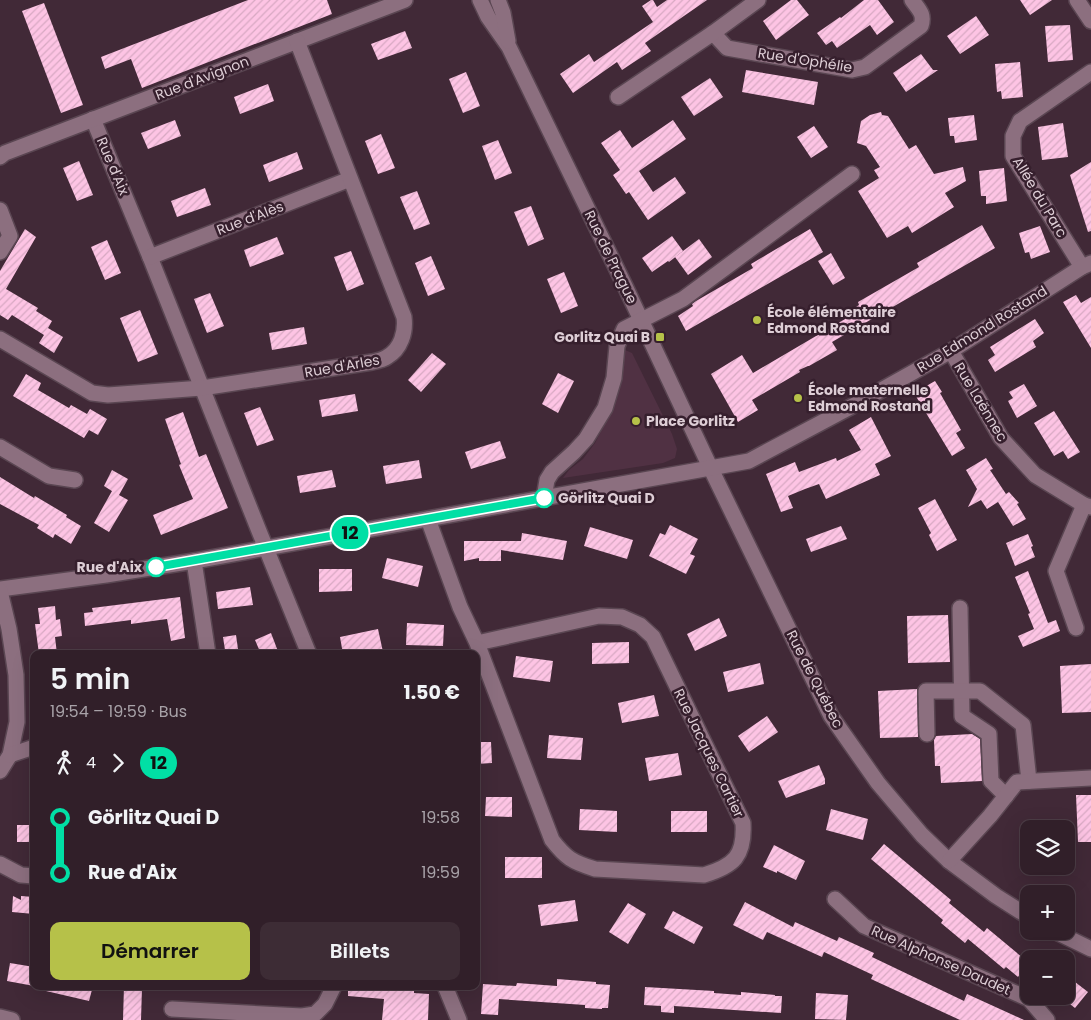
<!DOCTYPE html>
<html lang="fr">
<head>
<meta charset="utf-8">
<style>
	:root { --surface:#311f29; --page:#3d2c35; --text:#f1f3f6; --muted:#a8a2a8; --line:#4c3d46; --accent:#b6c149 }
	body { margin:0; font-family:Poppins,sans-serif; background:var(--page); color:var(--text); height:100vh; display:flex; flex-direction:column; font-size:19px; white-space:nowrap }
	* { box-sizing:border-box; margin:0 }
	p { font-size:16px; color:var(--muted) }
	.icon { flex:none; width:28px; height:28px; fill:none; stroke:currentColor; stroke-width:2; stroke-linecap:round; stroke-linejoin:round }
	.map { position:relative; flex:1; overflow:hidden }
	.drawer { position:absolute; left:30px; top:650px; width:450px; height:340px; display:flex; flex-direction:column; background:var(--surface); border-radius:10px; box-shadow:0 5px 20px #0002,0 0 0 1px var(--line) }
	.drawer>* { flex:none }
	.badge { padding:0 10px; border-radius:16px; font-size:18px; line-height:32px }
	.buttons { position:absolute; left:1020px; top:820px; display:grid; gap:10px }
	.buttons a { display:grid; place-items:center; width:55px; height:55px; border-radius:10px; background:var(--surface); box-shadow:0 5px 20px #0002,0 0 0 1px var(--line); font-size:25px }
	.map>.badge { position:absolute; translate:-50% -50%; box-shadow:0 0 0 2px #fff }
	.legs { display:flex; align-items:center; gap:8px; height:55px; padding:0 20px; font-size:16px }
	.legs p { margin-inline-start:auto }
	.headline { display:flex; align-items:center; justify-content:space-between; height:85px; padding:0 20px }
	h1 { font-size:28px; font-weight:600; line-height:38px }
	.primary-button { display:flex; gap:10px; margin-top:auto; padding:10px 20px }
	.primary-button a { flex:1; height:58px; border-radius:10px; background:var(--accent); color:#111; font-size:20px; font-weight:600; line-height:58px; text-align:center }
	.primary-button a+a { background:var(--page); color:var(--text) }
	ul { padding:0 20px; list-style:none }
	li { display:flex; align-items:center; gap:18px; height:55px; font-size:19px }
	li i { display:grid; place-items:center; width:8px; height:100%; margin:0 6px; background:currentColor }
	li i::after { content:''; width:12px; height:12px; margin:-6px; border:4px solid; border-radius:50%; background:var(--surface) }
	li p { margin-inline-start:auto }
	li:first-child i { background:linear-gradient(#0000 50%,currentColor 0) }
	li:last-child i { background:linear-gradient(currentColor 50%,#0000 0) }
	.map>svg:first-child { display:block }
	.built { fill:#503143 }
	.building { fill:url(#building-hatch) }
	.lines { fill:none; stroke-linecap:round; stroke-linejoin:round }
	.minor-casing { stroke:#5a4652; stroke-width:18 }
	.minor { stroke:#8c6f7f; stroke-width:15 }
	.line-1-casing { stroke:#fff; stroke-width:11 }
	.line-1 { stroke:#01dfa5; stroke-width:8 }
	.poi-dot { fill:#b6c149; stroke:#361f2d; stroke-width:2 }
	.stop-1-dot { fill:#fff; stroke:#01dfa5; stroke-width:2.5 }
	.labels { text-anchor:middle; dominant-baseline:central; stroke-width:5; stroke-linejoin:round; paint-order:stroke }
	.street-label { font-size:14px; fill:#deced6; stroke:#361f2d }
	.poi-label { font-size:14px; font-weight:bold; fill:#deced6; stroke:#361f2d; text-anchor:start }
	.stop-label { font-size:14px; font-weight:bold; fill:#deced6; stroke:#361f2d; text-anchor:start }
</style>
</head>
<body>
<div class="map">
<svg width="1091" height="1020" viewBox="0 0 1091 1020">
	<defs>
		<pattern id="building-hatch" width="6" height="6" patternUnits="userSpaceOnUse" patternTransform="scale(1.25)"><rect width="6" height="6" fill="#fdc4e4"/><path d="M-1 1l2-2M0 6l6-6M5 7l2-2" fill="none" stroke="#d8a9c3"/></pattern>
	</defs>
	<rect width="100%" height="100%" fill="#412937"/>
	<!-- built -->
	<polygon class="built" points="625,350 632,353 672,434 677,449 675,458 663,463 563,478 569,470 583,459 595,443 613,408"/>
	<!-- building -->
	<g class="building">
		<polygon points="248,0 327,0 332,14 142,88 131,59 105,69 101,57"/>
		<polygon points="651,0 653,0 657,7 667,0 707,0 645,43 651,51 634,62 622,70 617,62 573,93 560,74 589,54 594,62 653,22 642,6"/>
		<polygon points="791,0 797,0 809,15 776,40 763,21"/>
		<polygon points="864,0 878,0 894,22 877,35 870,25 837,48 832,41 826,45 817,33 840,17 841,18"/>
		<polygon points="1020,0 1052,0 1030,15"/>
		<polygon points="44,3 83,105 61,113 22,11"/>
		<polygon points="976,16 989,35 960,54 947,36"/>
		<polygon points="1070,25 1073,60 1048,62 1045,26"/>
		<polygon points="405,31 412,48 378,60 371,44"/>
		<polygon points="921,54 933,70 938,70 906,92 893,73"/>
		<polygon points="1020,62 1023,97 1002,99 1001,91 997,92 995,64"/>
		<polygon points="746,70 818,82 814,105 742,92"/>
		<polygon points="466,72 480,106 463,113 449,79"/>
		<polygon points="710,78 723,97 694,116 681,97"/>
		<polygon points="268,84 274,101 240,114 234,97"/>
		<polygon points="881,112 882,115 888,116 909,149 916,145 934,174 963,167 966,181 945,193 954,207 912,233 908,226 887,238 858,191 879,178 874,170 880,167 866,146 857,143 861,121 870,115"/>
		<polygon points="974,115 977,140 955,143 954,136 950,136 948,118"/>
		<polygon points="175,120 181,136 148,149 141,133"/>
		<polygon points="673,120 686,139 639,171 653,192 675,177 686,193 648,220 629,192 626,194 613,175 620,170 601,143 620,130 632,148"/>
		<polygon points="1063,123 1068,157 1042,160 1038,127"/>
		<polygon points="814,126 828,147 811,158 797,137"/>
		<polygon points="381,134 395,168 378,174 365,141"/>
		<polygon points="498,140 512,173 495,180 482,146"/>
		<polygon points="297,152 303,169 269,182 263,165"/>
		<polygon points="79,161 93,195 77,201 63,168"/>
		<polygon points="1091,162 1091,231 1088,232 1070,175"/>
		<polygon points="1004,168 1007,201 986,204 986,196 981,196 979,171"/>
		<polygon points="205,188 211,205 177,217 171,201"/>
		<polygon points="417,191 430,224 414,230 400,197"/>
		<polygon points="531,206 544,239 528,246 514,212"/>
		<polygon points="982,225 995,248 832,342 837,350 809,366 808,366 799,370 800,372 752,400 758,410 738,422 711,374 742,355 753,373 845,319 843,315 859,305 858,302 919,267 917,263"/>
		<polygon points="1040,226 1050,252 1031,259 1029,252 1025,253 1019,233"/>
		<polygon points="25,229 36,237 6,289 38,308 36,311 52,321 48,328 63,337 54,353 39,343 44,335 12,315 8,320 0,315 0,271"/>
		<polygon points="810,229 823,252 686,331 678,316 693,306 692,304 696,301 753,268 751,264"/>
		<polygon points="672,236 683,251 669,262 668,261 652,272 642,258"/>
		<polygon points="277,237 284,254 250,267 244,250"/>
		<polygon points="699,239 712,257 688,275 675,257"/>
		<polygon points="107,240 121,273 105,280 91,247"/>
		<polygon points="351,251 364,284 347,291 334,257"/>
		<polygon points="831,253 845,278 833,285 818,261"/>
		<polygon points="431,256 445,289 428,296 415,263"/>
		<polygon points="564,272 578,306 561,313 547,279"/>
		<polygon points="210,293 224,326 207,333 194,299"/>
		<polygon points="1076,295 1081,303 1091,297 1091,348 1063,302"/>
		<polygon points="140,310 158,354 138,362 120,318"/>
		<polygon points="1035,319 1044,333 1033,341 1036,347 995,372 988,360 995,355 990,347"/>
		<polygon points="304,327 307,344 272,350 269,333"/>
		<polygon points="432,353 446,364 421,392 408,380"/>
		<polygon points="558,373 574,381 558,413 542,404"/>
		<polygon points="26,374 41,383 38,390 69,408 71,405 87,414 90,409 107,419 98,435 89,430 84,438 13,396"/>
		<polygon points="935,381 942,392 940,393 961,430 956,433 965,448 952,456 914,393"/>
		<polygon points="1024,384 1037,406 1017,418 1008,401 1013,398 1009,392"/>
		<polygon points="355,394 358,411 322,417 319,400"/>
		<polygon points="260,407 274,440 257,446 244,413"/>
		<polygon points="1054,411 1080,452 1068,459 1063,451 1054,456 1034,423"/>
		<polygon points="183,412 199,457 206,454 228,508 161,535 153,515 193,499 179,465 181,464 165,419"/>
		<polygon points="871,417 891,456 875,464 880,475 826,499 819,484 805,489 788,496 793,508 781,512 766,474 795,462 799,472 836,458 837,461 861,450 849,430"/>
		<polygon points="500,441 506,458 471,469 465,452"/>
		<polygon points="986,458 993,469 990,470 1006,494 1009,492 1019,503 1017,504 1026,519 1013,526 998,502 987,509 981,500 968,507 977,489 966,470"/>
		<polygon points="419,460 422,478 386,484 383,466"/>
		<polygon points="112,470 128,479 119,495 128,500 109,532 94,523 112,491 115,493 104,486"/>
		<polygon points="332,470 336,487 300,493 297,476"/>
		<polygon points="0,477 34,498 35,496 67,515 66,517 81,526 71,544 55,534 53,538 37,528 39,525 0,504"/>
		<polygon points="935,499 957,540 937,551 929,535 931,533 918,508"/>
		<polygon points="670,525 698,539 690,554 695,556 686,574 649,556 660,533 665,535"/>
		<polygon points="841,526 847,539 811,552 806,539"/>
		<polygon points="590,527 633,540 627,559 584,546"/>
		<polygon points="522,533 567,541 563,560 501,550 501,561 479,561 479,558 464,561 464,541 521,541"/>
		<polygon points="1028,534 1033,546 1031,547 1035,557 1015,566 1006,543"/>
		<polygon points="387,558 423,566 418,587 382,578"/>
		<polygon points="319,569 352,569 352,591 319,592"/>
		<polygon points="1028,571 1048,623 1056,620 1060,631 1023,647 1018,636 1034,629 1028,614 1030,613 1015,577"/>
		<polygon points="250,587 253,605 218,609 216,592"/>
		<polygon points="180,597 185,638 171,641 167,619 131,624 131,620 85,626 84,613 93,612 92,608"/>
		<polygon points="55,606 56,620 60,619 62,636 55,637 57,654 39,654 35,624 40,624 38,608"/>
		<polygon points="948,615 950,662 908,663 907,616"/>
		<polygon points="719,618 727,636 695,651 687,634"/>
		<polygon points="407,623 444,625 443,646 406,645"/>
		<polygon points="378,629 383,652 375,654 343,654 340,637"/>
		<polygon points="271,633 279,654 261,654 255,640"/>
		<polygon points="236,635 238,649 225,650 223,637"/>
		<polygon points="629,642 629,663 592,664 592,643"/>
		<polygon points="516,656 553,661 550,682 513,677"/>
		<polygon points="760,663 764,684 728,692 723,672"/>
		<polygon points="1091,664 1091,712 1062,713 1060,666"/>
		<polygon points="917,689 918,737 880,738 878,691"/>
		<polygon points="654,695 659,716 622,723 618,703"/>
		<polygon points="767,716 778,732 749,752 738,736"/>
		<polygon points="972,734 980,739 982,781 941,783 940,766 935,766 934,740 936,736"/>
		<polygon points="549,735 583,738 581,760 547,758"/>
		<polygon points="476,742 491,742 492,763 476,764"/>
		<polygon points="678,753 682,775 649,781 645,758"/>
		<polygon points="819,765 825,779 825,784 786,798 778,781"/>
		<polygon points="1076,795 1091,795 1091,842 1078,842"/>
		<polygon points="486,797 512,797 512,817 485,816"/>
		<polygon points="580,809 617,811 617,832 579,830"/>
		<polygon points="831,809 868,819 863,840 826,830"/>
		<rect x="671" y="811" width="36" height="21"/>
		<rect x="17" y="825" width="17" height="17"/>
		<polygon points="884,844 951,900 949,903 984,932 987,928 1029,963 1018,977 1006,967 1004,969 968,939 965,943 941,923 943,920 871,859"/>
		<polygon points="774,845 805,861 796,880 777,871 777,873 763,867"/>
		<rect x="505" y="857" width="37" height="21"/>
		<polygon points="13,896 21,900 21,896 34,897 34,914 12,912"/>
		<polygon points="575,900 578,921 541,926 538,905"/>
		<polygon points="745,902 793,927 795,922 837,941 839,937 874,953 872,957 964,1001 967,994 1024,1020 960,1020 871,979 873,975 824,952 822,957 767,932 763,940 733,925"/>
		<polygon points="628,903 646,914 628,944 609,932"/>
		<polygon points="673,911 703,927 694,944 664,928"/>
		<polygon points="10,963 34,967 34,986 7,981"/>
		<polygon points="1066,975 1088,992 1075,1008 1066,1001"/>
		<polygon points="557,979 596,982 596,984 610,985 608,1008 602,1008 602,1009 585,1008 585,1005 499,999 498,1015 481,1014 483,984 516,986 517,983 557,986"/>
		<polygon points="47,986 93,986 89,1001 46,991"/>
		<polygon points="124,986 138,986 138,988 142,988 141,1020 123,1020"/>
		<polygon points="348,986 414,987 414,993 429,994 428,1020 382,1020 384,999 348,996"/>
		<polygon points="645,987 714,991 714,993 741,995 741,992 775,995 775,996 782,996 781,1013 674,1006 674,1013 661,1012 661,1006 644,1005"/>
		<polygon points="816,993 848,995 846,1020 815,1019"/>
	</g>
	<g class="lines">
		<defs>
			<g id="minor">
				<polyline points="480,0 488,17 509,47 625,286 711,469 831,716 878,783 922,835 949,861 996,896 1029,917"/>
				<polyline points="498,0 503,13 508,41"/>
				<polyline points="1077,0 1091,21"/>
				<path d="M713,33L727,48L852,70L865,67L921,26C925,14 919,10 912,0"/>
				<polyline points="618,97 713,33 758,0"/>
				<polyline points="93,119 150,257 259,531 309,654"/>
				<polyline points="0,157 5,153 405,0"/>
				<polyline points="0,210 10,236 0,252"/>
				<polyline points="150,257 350,179"/>
				<polyline points="1082,267 1013,156 1013,136 1020,121 1091,72"/>
				<path d="M0,339L92,393L108,395L202,388L372,362C377,361 383,360 387,357C401,349 406,332 404,317L297,41"/>
				<polyline points="951,351 1001,438 1035,475 1084,505 1091,507"/>
				<polyline points="0,447 49,476 75,480"/>
				<polyline points="544,498 547,480 552,472 574,452 586,439 605,408 614,378 617,346 624,329 683,299 852,174"/>
				<path d="M428,519L460,607L477,643L552,840C566,858 572,862 595,869L704,875C734,866 745,856 743,823L653,637L640,625L622,617L599,616L477,643"/>
				<polyline points="194,561 208,654"/>
				<polyline points="0,589 106,575 194,561 749,461 858,403 951,351 1082,267 1091,263"/>
				<polyline points="0,591 9,629 16,675 17,722 10,755 0,771"/>
				<polyline points="960,608 962,716 989,734 991,781 1006,796"/>
				<polyline points="1076,628 1056,571 1084,505"/>
				<polyline points="927,734 926,691 980,691 1023,725 1029,781"/>
				<polyline points="10,755 34,747"/>
				<polyline points="949,861 990,816 1017,782 1091,778"/>
				<polyline points="0,864 21,875 34,876"/>
				<polyline points="835,899 864,926 1029,999 1047,1020"/>
				<polyline points="1054,931 1091,949"/>
				<polyline points="445,986 459,1020"/>
				<polyline points="172,1009 302,1016 315,1014 325,1004 334,986"/>
				<polyline points="0,1017 12,1020"/>
			</g>
		</defs>
		<!-- minor casing -->
		<use href="#minor" class="minor-casing"/>
		<!-- minor -->
		<use href="#minor" class="minor"/>
	</g>
	<g class="lines">
		<defs>
			<polyline id="line-1" points="156,567 544,498"/>
		</defs>
		<!-- line-1 casing -->
		<use href="#line-1" class="line-1-casing"/>
		<!-- line-1 -->
		<use href="#line-1" class="line-1"/>
	</g>
	<!-- markers -->
	<g class="poi-dot">
		<circle cx="757" cy="320" r="5"/>
		<rect x="655" y="332" width="10" height="10" rx="2.5"/>
		<circle cx="798" cy="398" r="5"/>
		<circle cx="636" cy="421" r="5"/>
	</g>
	<g class="stop-1-dot">
		<circle cx="544" cy="498" r="9"/>
		<circle cx="156" cy="567" r="9"/>
	</g>
	<g class="labels">
		<!-- street labels -->
		<g class="street-label">
			<text transform="translate(805 60) rotate(9)">Rue d'Ophélie</text>
			<text transform="translate(202 78) rotate(-21)">Rue d'Avignon</text>
			<text transform="translate(113 166) rotate(67)">Rue d'Aix</text>
			<text transform="translate(1040 197) rotate(59)">Allée du Parc</text>
			<text transform="translate(250 218) rotate(-21)">Rue d'Alès</text>
			<text transform="translate(611 257) rotate(64)">Rue de Prague</text>
			<text transform="translate(982 329) rotate(-32)">Rue Edmond Rostand</text>
			<text transform="translate(342 366) rotate(-10)">Rue d'Arles</text>
			<text transform="translate(981 402) rotate(59)">Rue Laënnec</text>
			<text transform="translate(815 679) rotate(63)">Rue de Québec</text>
			<text transform="translate(709 753) rotate(64)">Rue Jacques Cartier</text>
			<text transform="translate(941 960) rotate(24)">Rue Alphonse Daudet</text>
		</g>
		<!-- poi labels -->
		<g class="poi-label">
			<text x="767" y="312">École élémentaire<tspan x="767" dy="16">Edmond Rostand</tspan></text>
			<text x="650" y="337" text-anchor="end">Gorlitz Quai B</text>
			<text x="808" y="390">École maternelle<tspan x="808" dy="16">Edmond Rostand</tspan></text>
			<text x="646" y="421">Place Gorlitz</text>
		</g>
		<!-- stop labels -->
		<g class="stop-label">
			<text x="558" y="498">Görlitz Quai D</text>
			<text x="142" y="567" text-anchor="end">Rue d'Aix</text>
		</g>
	</g>
</svg>
<div class="buttons">
<a><svg class="icon" aria-label="layers" viewBox="0 0 24 24"><path d="M12 4l9 5-9 5-9-5zM3 14l9 5 9-5"/></svg></a>
<a>+</a>
<a>−</a>
</div>
<b class="badge" style="left:350px;top:533px;background:#01dfa5;color:#111">12</b>
<section class="drawer">
<div class="headline"><div><h1>5 min</h1><p>19:54 – 19:59 · Bus</p></div><b>1.50 €</b></div>
<div class="legs"><svg class="icon" aria-label="walk" viewBox="0 0 24 24"><circle cx="13" cy="4" r="2"/><path d="M13 8l-2 6 4 7M11 14l-3 7M7 12l3-4h3l4 4"/></svg>4<svg class="icon" aria-label="forward" viewBox="0 0 24 24"><path d="M9 5l7 7-7 7"/></svg><b class="badge" style="background:#01dfa5;color:#111">12</b></div>
<ul>
<li><i style="color:#01dfa5"></i><b>Görlitz Quai D</b><p>19:58</p></li>
<li><i style="color:#01dfa5"></i><b>Rue d'Aix</b><p>19:59</p></li>
</ul>
<div class="primary-button"><a>Démarrer</a><a>Billets</a></div>
</section>
</div>
</body>
</html>
